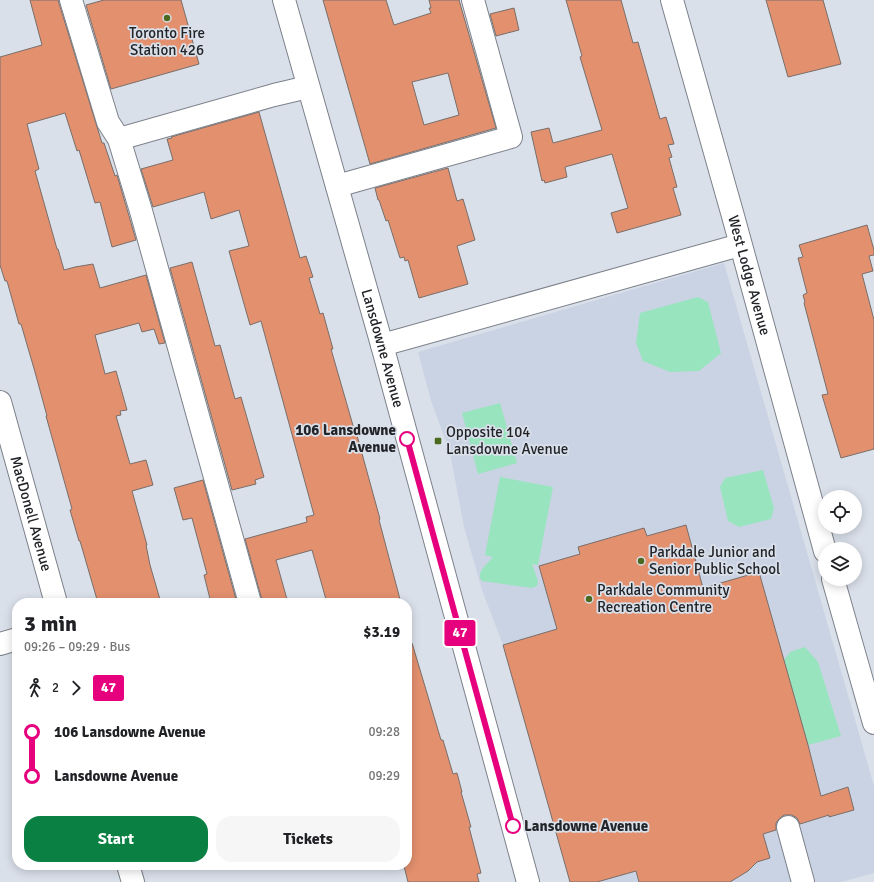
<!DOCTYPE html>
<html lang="en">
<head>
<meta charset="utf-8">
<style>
	:root { --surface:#fff; --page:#f6f6f6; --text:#202124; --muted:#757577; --accent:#0b8043 }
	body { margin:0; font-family:Signika,sans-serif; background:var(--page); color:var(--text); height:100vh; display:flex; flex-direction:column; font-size:15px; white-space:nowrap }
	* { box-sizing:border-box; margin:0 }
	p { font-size:13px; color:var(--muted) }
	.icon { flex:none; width:22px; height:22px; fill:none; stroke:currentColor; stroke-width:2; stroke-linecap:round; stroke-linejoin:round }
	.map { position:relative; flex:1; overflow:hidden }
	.side { position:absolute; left:12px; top:598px; width:400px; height:272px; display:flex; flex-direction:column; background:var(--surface); border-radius:16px; box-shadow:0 2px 10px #0003 }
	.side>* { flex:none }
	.badge { padding:0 8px; border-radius:3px; font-size:14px; line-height:26px }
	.controls { position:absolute; left:818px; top:490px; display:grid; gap:8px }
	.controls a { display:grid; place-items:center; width:44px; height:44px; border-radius:50%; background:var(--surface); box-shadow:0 2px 10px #0003; font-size:20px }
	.map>.badge { position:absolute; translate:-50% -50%; box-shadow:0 0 0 2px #fff }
	.legs { display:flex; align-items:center; gap:6px; height:44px; padding:0 12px; font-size:13px }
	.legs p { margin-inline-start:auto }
	.summary { display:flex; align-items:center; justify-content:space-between; height:68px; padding:0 12px }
	h1 { font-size:22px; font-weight:700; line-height:30px }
	.action { display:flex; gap:8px; margin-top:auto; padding:8px 12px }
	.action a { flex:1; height:46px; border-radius:16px; background:var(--accent); color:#fff; font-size:16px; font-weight:700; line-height:46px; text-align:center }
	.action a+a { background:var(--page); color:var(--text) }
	ul { padding:0 12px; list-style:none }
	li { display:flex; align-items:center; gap:14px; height:44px; font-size:15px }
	li i { display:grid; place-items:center; width:6px; height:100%; margin:0 5px; background:currentColor }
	li i::after { content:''; width:10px; height:10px; margin:-5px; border:3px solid; border-radius:50%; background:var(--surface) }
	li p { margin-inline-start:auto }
	li:first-child i { background:linear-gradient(#0000 50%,currentColor 0) }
	li:last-child i { background:linear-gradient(currentColor 50%,#0000 0) }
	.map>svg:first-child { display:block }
	.built { fill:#cad3e4 }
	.green { fill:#98e4be }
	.building { fill:#e3906e; stroke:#796e6a; fill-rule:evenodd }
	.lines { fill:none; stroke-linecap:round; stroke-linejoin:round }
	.minor-casing { stroke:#7c818a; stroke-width:24 }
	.minor { stroke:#fff; stroke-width:22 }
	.line-1-casing { stroke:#fff; stroke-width:9 }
	.line-1 { stroke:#e6007e; stroke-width:6 }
	.poi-dot { fill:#4b6a1f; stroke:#dae0ea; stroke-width:1.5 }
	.stop-1-dot { fill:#fff; stroke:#e6007e; stroke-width:2 }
	.labels { text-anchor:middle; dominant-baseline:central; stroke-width:3.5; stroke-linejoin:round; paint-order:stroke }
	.poi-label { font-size:15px; fill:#222428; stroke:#dae0ea; text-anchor:start }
	.street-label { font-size:15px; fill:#222428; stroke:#dae0ea }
	.stop-label { font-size:15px; font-weight:bold; fill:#222428; stroke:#dae0ea; text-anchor:end }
</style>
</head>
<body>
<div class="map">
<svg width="874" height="882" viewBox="0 0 874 882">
	<rect width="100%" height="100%" fill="#dae0ea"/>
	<!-- built -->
	<polygon class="built" points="724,263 874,786 874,873 841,882 570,882 503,645 482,590 464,527 451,458 447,444 431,401 418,352"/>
	<!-- green -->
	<g class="green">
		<polygon points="698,297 708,302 721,353 699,371 670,372 643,361 636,343 640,313"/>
		<polygon points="500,403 517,463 478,474 462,413"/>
		<polygon points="763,470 774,508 771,519 739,527 728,521 720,487 725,478"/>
		<path d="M500,477L553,487L538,565L532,564L538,581L537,586L532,588L482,581C475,573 487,564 493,557L485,555Z"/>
		<polygon points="805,647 818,662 841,736 808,745 784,660 790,652"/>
	</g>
	<!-- building -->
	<g class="building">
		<polygon points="30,0 58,0 102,143 104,143 115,176 117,175 136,240 112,247 100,202 95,203 79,150 77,151 65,113 27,124 39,169 35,171 57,249 58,249 64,270 75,267 93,264 100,288 146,275 165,343 159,344 154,329 142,332 139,323 95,335 105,374 116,371 127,410 120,411 121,415 116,416 130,464 146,460 153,485 132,491 147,545 146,545 150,565 161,603 98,603 80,541 79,541 70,510 72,509 46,416 47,416 35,372 21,324 19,324 7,281 5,281 0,265 0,57 42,45"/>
		<polygon points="104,0 181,0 199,64 111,89 86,5"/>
		<path d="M323,0H386L394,25L431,13L429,8H431L429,0H459L496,128L370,164ZM448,73L459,115L424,125L412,82Z"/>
		<polygon points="566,0 621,0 633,43 638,42 660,119 666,117 674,144 668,145 672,157 669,158 677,187 673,188 681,215 617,233 611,213 628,208 612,154 565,167 567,177 545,183 544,180 542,181 531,132 549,128 553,143 602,130 580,57 582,56"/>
		<polygon points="766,0 823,0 841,64 788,77"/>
		<polygon points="514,8 519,30 496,36 490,14"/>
		<polygon points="259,112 300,258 306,256 313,277 309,278 320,314 323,313 333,349 331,349 354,429 355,428 380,519 379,520 401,603 327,603 312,550 276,560 288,603 262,603 262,600 245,539 307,522 306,517 314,515 261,321 250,325 229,251 249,246 239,210 211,219 204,192 153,207 141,169 173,160 167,139 172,138 171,137"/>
		<polygon points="448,168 457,201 463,199 475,240 457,246 468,284 419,298 408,260 405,261 404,257 400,258 388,220 386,221 379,200 378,200 375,188"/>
		<polygon points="867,225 874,250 874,255 869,256 873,271 862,274 874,320 874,449 841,458 822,395 828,394 804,303 805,302 803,295 807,293 798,258 803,257 799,245"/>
		<polygon points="192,262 215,346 220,345 235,399 241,397 264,477 255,480 256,484 232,490 170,268"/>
		<polygon points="203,480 237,603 211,603 204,575 207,574 192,518 183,520 174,488"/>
		<polygon points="686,525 703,588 759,572 808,745 821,796 848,787 854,810 829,817 829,815 800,824 797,818 792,815 784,815 779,819 776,823 776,830 763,834 770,858 757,862 748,871 730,882 639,882 636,871 597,882 570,882 503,645 557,629 539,566 580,554 578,547 644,528 647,536"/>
		<polygon points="407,643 412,643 441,740 443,740 453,774 457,773 462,792 461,792 471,827 469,827 481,873 477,874 479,882 408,882 404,866 407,865"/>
	</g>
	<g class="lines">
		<defs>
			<g id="minor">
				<polyline points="71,0 108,122 119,139 141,211 250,603"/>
				<path id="s1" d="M284,0L382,345L528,882"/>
				<path id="s2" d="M672,0L733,216L825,551"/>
				<polyline points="119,139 274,95 308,87"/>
				<polyline points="337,186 511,137 473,0"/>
				<polyline points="382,345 740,245"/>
				<path id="s3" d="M0,402L56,603"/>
				<polyline points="833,579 874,723"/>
				<polyline points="0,644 17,639"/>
				<polyline points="788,827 803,882"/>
				<polyline points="128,865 133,882"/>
			</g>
		</defs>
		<!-- minor casing -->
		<use href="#minor" class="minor-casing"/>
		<!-- minor -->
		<use href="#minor" class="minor"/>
	</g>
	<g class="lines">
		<defs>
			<polyline id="line-1" points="407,439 513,826"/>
		</defs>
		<!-- line-1 casing -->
		<use href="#line-1" class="line-1-casing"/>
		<!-- line-1 -->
		<use href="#line-1" class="line-1"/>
	</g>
	<!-- markers -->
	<g class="poi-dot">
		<circle cx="167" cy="18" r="4"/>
		<rect x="434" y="437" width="8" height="8" rx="2"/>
		<circle cx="641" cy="561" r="4"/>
		<circle cx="589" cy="599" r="4"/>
	</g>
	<g class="stop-1-dot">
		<circle cx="407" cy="439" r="7"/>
		<circle cx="513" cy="826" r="7"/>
	</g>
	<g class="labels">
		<!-- poi labels -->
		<g class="poi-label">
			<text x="167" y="33" text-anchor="middle">Toronto Fire<tspan x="167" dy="17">Station 426</tspan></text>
			<text x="446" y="432">Opposite 104<tspan x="446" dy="17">Lansdowne Avenue</tspan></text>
			<text x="649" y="552">Parkdale Junior and<tspan x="649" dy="17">Senior Public School</tspan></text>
			<text x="597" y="590">Parkdale Community<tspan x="597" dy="17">Recreation Centre</tspan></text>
		</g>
		<!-- street labels -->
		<g class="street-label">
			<text stroke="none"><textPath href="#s2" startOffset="286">West Lodge Avenue</textPath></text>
			<text stroke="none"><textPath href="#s1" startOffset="362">Lansdowne Avenue</textPath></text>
			<text stroke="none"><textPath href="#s3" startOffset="116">MacDonell Avenue</textPath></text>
		</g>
		<!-- stop labels -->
		<g class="stop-label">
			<text x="396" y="430">106 Lansdowne<tspan x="396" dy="17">Avenue</tspan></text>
			<text x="524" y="826" text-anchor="start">Lansdowne Avenue</text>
		</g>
	</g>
</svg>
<div class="controls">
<a><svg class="icon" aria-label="locate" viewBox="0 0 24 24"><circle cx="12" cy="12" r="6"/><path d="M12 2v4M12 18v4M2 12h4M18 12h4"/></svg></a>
<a><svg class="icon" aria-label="layers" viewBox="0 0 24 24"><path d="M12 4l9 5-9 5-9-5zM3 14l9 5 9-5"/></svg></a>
</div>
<b class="badge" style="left:460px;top:633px;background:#e6007e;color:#fff">47</b>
<section class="side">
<div class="summary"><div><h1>3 min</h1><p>09:26 – 09:29 · Bus</p></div><b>$3.19</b></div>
<div class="legs"><svg class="icon" aria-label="walk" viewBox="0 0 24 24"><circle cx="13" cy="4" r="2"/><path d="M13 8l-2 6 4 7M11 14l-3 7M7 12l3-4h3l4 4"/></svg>2<svg class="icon" aria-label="forward" viewBox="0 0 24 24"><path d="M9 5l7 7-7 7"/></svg><b class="badge" style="background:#e6007e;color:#fff">47</b></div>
<ul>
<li><i style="color:#e6007e"></i><b>106 Lansdowne Avenue</b><p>09:28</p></li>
<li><i style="color:#e6007e"></i><b>Lansdowne Avenue</b><p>09:29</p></li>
</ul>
<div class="action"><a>Start</a><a>Tickets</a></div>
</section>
</div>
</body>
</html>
